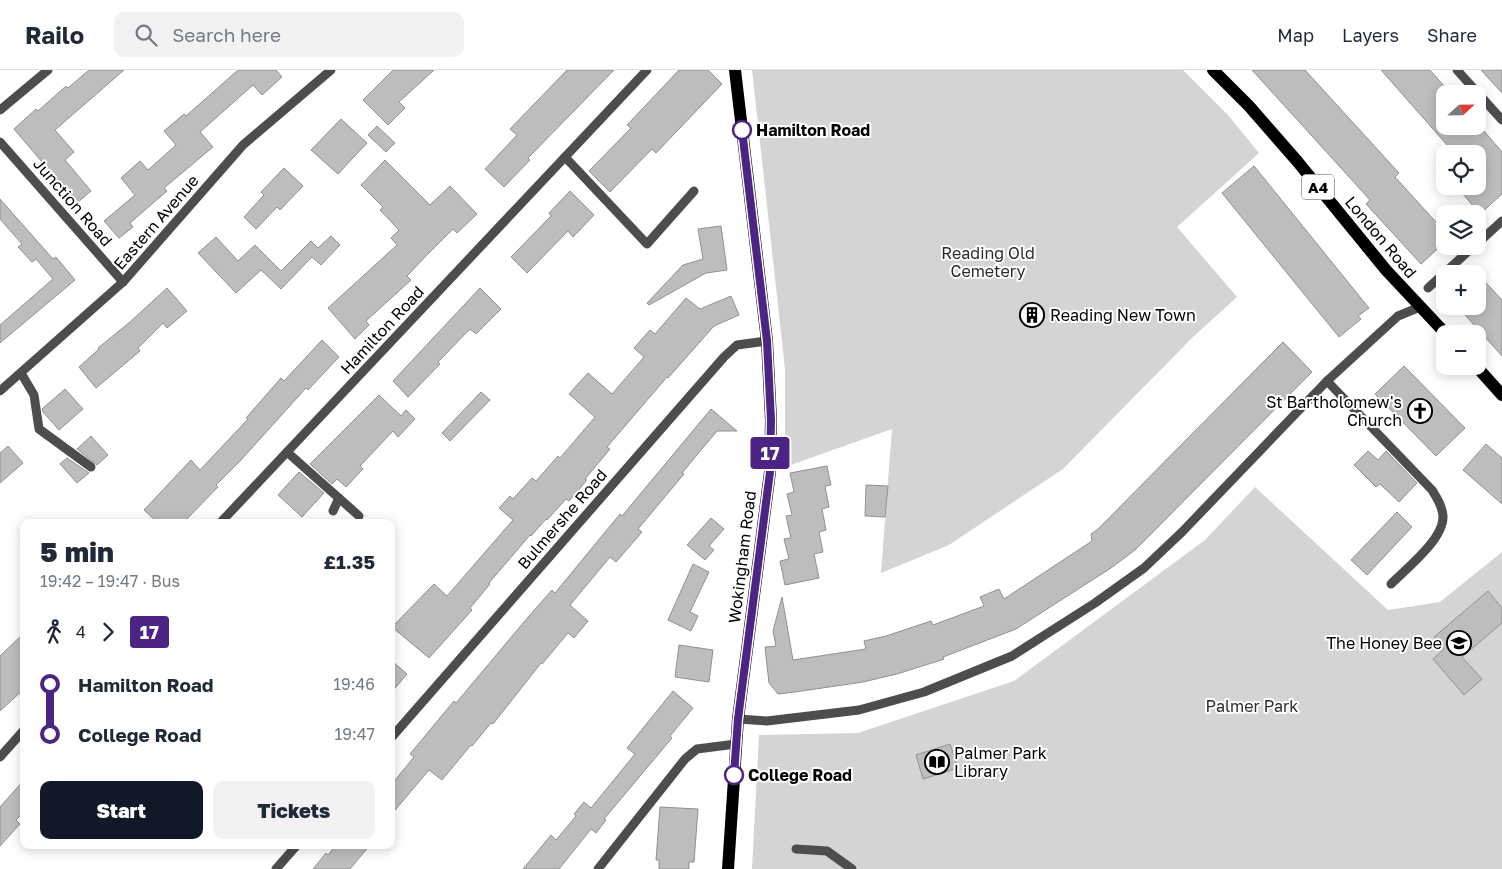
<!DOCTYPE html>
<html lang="en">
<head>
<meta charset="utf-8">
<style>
	:root { --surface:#fff; --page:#f2f2f3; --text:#1f2937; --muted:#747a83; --line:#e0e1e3; --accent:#111827 }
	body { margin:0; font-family:"Golos Text",sans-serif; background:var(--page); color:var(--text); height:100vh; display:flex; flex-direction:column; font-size:19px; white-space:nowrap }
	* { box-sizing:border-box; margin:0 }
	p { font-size:16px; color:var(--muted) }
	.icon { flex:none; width:28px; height:28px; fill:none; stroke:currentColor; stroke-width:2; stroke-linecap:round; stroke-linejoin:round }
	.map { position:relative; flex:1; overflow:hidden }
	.panel { position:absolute; left:20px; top:449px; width:375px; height:330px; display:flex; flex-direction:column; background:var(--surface); border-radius:10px; box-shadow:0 2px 12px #0003 }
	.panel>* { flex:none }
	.badge { padding:0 10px; border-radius:4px; font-size:18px; line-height:32px }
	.needle { width:32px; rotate:68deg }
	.fabs { position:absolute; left:1436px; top:15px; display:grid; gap:10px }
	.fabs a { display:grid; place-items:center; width:50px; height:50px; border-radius:10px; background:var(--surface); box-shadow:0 2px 12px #0003; font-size:25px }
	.map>.badge { position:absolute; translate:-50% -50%; box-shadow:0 0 0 2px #fff }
	.legs { display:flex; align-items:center; gap:8px; height:55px; padding:0 20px; font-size:16px }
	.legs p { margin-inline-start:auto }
	.overview { display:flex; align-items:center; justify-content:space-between; height:85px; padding:0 20px }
	h1 { font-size:28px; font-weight:800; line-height:38px }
	.primary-button { display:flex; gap:10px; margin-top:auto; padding:10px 20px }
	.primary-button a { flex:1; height:58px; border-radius:10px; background:var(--accent); color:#fff; font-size:20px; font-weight:800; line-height:58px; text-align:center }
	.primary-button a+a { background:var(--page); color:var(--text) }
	ul { padding:0 20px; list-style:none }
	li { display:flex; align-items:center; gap:18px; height:50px; font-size:19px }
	li i { display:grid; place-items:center; width:8px; height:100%; margin:0 6px; background:currentColor }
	li i::after { content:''; width:12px; height:12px; margin:-6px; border:4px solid; border-radius:50%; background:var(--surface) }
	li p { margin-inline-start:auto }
	li:first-child i { background:linear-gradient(#0000 50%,currentColor 0) }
	li:last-child i { background:linear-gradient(currentColor 50%,#0000 0) }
	header { display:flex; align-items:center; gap:30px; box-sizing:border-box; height:70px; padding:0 25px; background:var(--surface); border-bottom:1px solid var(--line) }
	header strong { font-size:24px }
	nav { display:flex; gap:28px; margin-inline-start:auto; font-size:18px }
	.search { width:350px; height:45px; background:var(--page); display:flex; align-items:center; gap:12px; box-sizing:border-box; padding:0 18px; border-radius:10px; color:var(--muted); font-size:19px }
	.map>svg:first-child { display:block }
	.green { fill:#d4d4d4 }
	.building { fill:#bdbdbd; stroke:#919191 }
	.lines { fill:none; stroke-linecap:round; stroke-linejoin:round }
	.minor { stroke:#4d4d4d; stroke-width:9 }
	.major { stroke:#000; stroke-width:12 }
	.line-1-casing { stroke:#fff; stroke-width:11 }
	.line-1 { stroke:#4c2483; stroke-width:8 }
	.stop-1-dot { fill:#fff; stroke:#4c2483; stroke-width:2.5 }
	.labels { text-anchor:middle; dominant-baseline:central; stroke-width:4; stroke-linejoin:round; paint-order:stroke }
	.shield { fill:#fff; stroke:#4c4c4c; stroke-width:1 }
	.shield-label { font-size:15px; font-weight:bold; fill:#000 }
	.stop-label { font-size:16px; font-weight:bold; fill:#000; stroke:#fff; text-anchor:start }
	.street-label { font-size:16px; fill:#000; stroke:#fff }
	.park-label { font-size:16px; fill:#2b2b2b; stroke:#fff }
	.poi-label { font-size:16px; fill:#000; stroke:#fff; text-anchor:start }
</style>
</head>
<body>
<header>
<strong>Railo</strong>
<div class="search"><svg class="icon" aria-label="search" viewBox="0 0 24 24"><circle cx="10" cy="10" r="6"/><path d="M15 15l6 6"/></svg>Search here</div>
<nav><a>Map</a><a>Layers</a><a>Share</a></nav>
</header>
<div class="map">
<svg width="1502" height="799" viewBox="0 0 1502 799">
	<rect width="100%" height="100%" fill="#fff"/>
	<!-- green -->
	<g class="green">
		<polygon points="752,0 1183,0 1227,44 1259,83 1177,157 1237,227 1193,267 1063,399 949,475 881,503 892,359 785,397 785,299"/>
		<polygon points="1255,417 1388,540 1440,532 1502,482 1502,799 752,799 759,665 858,663 1014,611 1205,470"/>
	</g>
	<!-- building -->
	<g class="building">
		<polygon points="89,0 124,0 55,60 74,82 65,90 91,121 77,133 14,59 36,39 38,41 66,16 68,18"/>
		<polygon points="238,0 276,0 282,7 262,25 253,15 200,62 213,77 164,118 167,121 130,153 133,157 119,168 104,151 135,125 121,108 140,91 148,100 176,75 164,61 184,44 186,46"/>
		<polygon points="393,0 434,0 399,32 405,38 388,55 363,30"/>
		<polygon points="567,0 614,0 528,88 530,90 504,117 485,99 517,65 510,59"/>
		<polygon points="679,0 708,0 722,14 656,83 652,79 610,122 589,101 631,58 627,55"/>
		<polygon points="1252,0 1305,0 1399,103 1395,107 1445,162 1445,172 1421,194 1366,134 1370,130"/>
		<polygon points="1381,0 1430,0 1445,17 1445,56 1478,56 1478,54 1502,82 1502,124 1480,144 1456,116 1478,116 1478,84 1455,84"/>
		<polygon points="1481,0 1502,0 1502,23"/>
		<polygon points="341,49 367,73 338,104 311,80"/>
		<polygon points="377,56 395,73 386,82 368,65"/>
		<polygon points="385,90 430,135 450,116 477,144 457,163 453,159 427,185 407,206 411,210 366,251 369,255 355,269 328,238 397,175 391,168 399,160 380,140 383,137 361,115"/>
		<polygon points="1254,96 1369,238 1358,246 1361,249 1339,267 1222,123"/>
		<polygon points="284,98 303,116 280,140 277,137 256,159 244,147 264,125 261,122"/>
		<polygon points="570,121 594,145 573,167 568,161 527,203 511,187 551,146 549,143"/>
		<polygon points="0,129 53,189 56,187 75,210 0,273 0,255 53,209 36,189 32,192 18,177 22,174 0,149"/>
		<polygon points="721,156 727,200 706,203 649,235 647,233 683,195 703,189 698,159"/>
		<polygon points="331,166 340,175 321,195 312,187 281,219 261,200 236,223 198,183 216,167 238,191 255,175 281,201 311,171 318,178"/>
		<polygon points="1477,203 1502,230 1502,286 1457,236 1478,236"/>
		<polygon points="167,218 187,241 167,258 163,253 138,278 140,281 96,318 79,297 99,279 98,278 130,252"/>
		<polygon points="480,218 501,239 476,264 470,259 438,292 440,294 408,327 393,311"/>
		<polygon points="731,226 739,245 714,256 668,308 667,307 607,377 610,379 585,409 587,410 569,431 566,429 547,450 546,449 531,466 530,465 489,513 490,514 470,538 472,540 429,588 392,557 434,514 447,526 513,450 499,438 510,426 513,429 532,408 536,411 558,386 560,388 595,347 569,324 588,303 612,324 644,287 634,278 650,260 655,264 686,228 700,239"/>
		<polygon points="322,270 339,287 308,320 306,318 241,390 216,415 218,417 184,452 157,452 144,440 191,390 200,400 248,349 246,348 281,308 284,311"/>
		<polygon points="1283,272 1312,302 1135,480 1111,498 1016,559 943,587 944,589 935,592 897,604 863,612 795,622 778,624 769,613 765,577 776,576 773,561 782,527 793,590 866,579 864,571 886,566 931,551 933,555 984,536 980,527 999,519 1004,529 1092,471 1091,464 1098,459"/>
		<polygon points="1404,296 1465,358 1436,386 1375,324"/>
		<polygon points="65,319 83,339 59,360 43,342 42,339"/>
		<polygon points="481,322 490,330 450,371 442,363"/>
		<polygon points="379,325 401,346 406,340 415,349 398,367 393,361 360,396 363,399 346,417 337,409 332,414 310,394"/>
		<polygon points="711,339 737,361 717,361 682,403 684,404 638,459 642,462 616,492 610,487 570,535 588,551 574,568 568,563 542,594 541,593 493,654 491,653 472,676 471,675 442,710 429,700 391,745 391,715 414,687 410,684 454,631 456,633 529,546 552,520 555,523 620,444 622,446"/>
		<polygon points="91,366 108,385 97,395 77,379"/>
		<polygon points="1486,374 1502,388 1502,434 1463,400"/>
		<polygon points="8,376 23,393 0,413 0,383"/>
		<polygon points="1368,381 1378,390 1386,381 1417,413 1399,432 1380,414 1376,417 1354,395"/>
		<polygon points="67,388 89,403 77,413 60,394"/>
		<polygon points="827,396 831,415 825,416 829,437 822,439 826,460 819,462 823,482 814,484 819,508 785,515 780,491 789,489 784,469 791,468 786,446 792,445 787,424 794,422 790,403"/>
		<polygon points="299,402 324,423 302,447 278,425"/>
		<polygon points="866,415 888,416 885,447 865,446"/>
		<polygon points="1397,442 1412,457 1367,505 1351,490"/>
		<polygon points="711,448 724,459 709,476 714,480 705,490 687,475"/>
		<polygon points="693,494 709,502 690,542 698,546 691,561 668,550"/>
		<polygon points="1488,521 1502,538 1502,553 1462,587 1482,609 1464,625 1433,589 1444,579 1434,567"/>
		<polygon points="24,563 24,619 0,641 0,586"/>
		<polygon points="679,575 713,580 709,612 675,607"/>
		<polygon points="391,590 407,604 391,623"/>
		<polygon points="673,621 693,638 670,666 672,668 604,749 606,750 596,763 591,759 559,799 523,799 551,765 556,770 576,746 574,744 584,732 591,738 635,684 627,678"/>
		<polygon points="950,674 958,698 923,709 916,685"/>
		<polygon points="24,710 24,742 16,750 20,754 0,776 0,737"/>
		<polygon points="660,737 698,739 694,792 689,792 689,799 659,799 659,790 656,790"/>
		<polygon points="336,775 370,775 350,799 313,799 326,783 328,785"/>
	</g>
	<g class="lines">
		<!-- minor -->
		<g class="minor">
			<polyline points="1457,0 1502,50"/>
			<polyline points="0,40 48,0"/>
			<polyline points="0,72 123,212"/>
			<polyline points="565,87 647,174 694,121"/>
			<polyline points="1478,173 1502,151"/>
			<polyline points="1428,218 1474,176"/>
			<polyline points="21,303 34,325 39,359 91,397"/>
			<path d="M1327,311L1432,420C1437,428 1442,436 1443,446C1444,469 1407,498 1391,514"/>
			<polyline points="0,321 123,212 243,75 331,0"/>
			<polyline points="287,382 359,446"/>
			<polyline points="333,441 339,428"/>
			<polyline points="221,452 647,0"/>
			<polyline points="738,649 767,651 859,640 924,622 1012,586 1095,533 1144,498 1182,462 1327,311 1398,246 1420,237"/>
			<polyline points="391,668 724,287 737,275 767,271"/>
			<polyline points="0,687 24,660"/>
			<polyline points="796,779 827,781 852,799"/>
			<polyline points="276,799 297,775"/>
			<polyline points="598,799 685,689 697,679 736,674"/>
		</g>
		<!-- major -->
		<g class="major">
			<polyline points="1213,0 1249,36 1297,91 1386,200 1446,264"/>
			<polyline points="1476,296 1502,325"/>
			<polyline points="728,799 738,649 770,402 771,350 767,271 735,0"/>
		</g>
	</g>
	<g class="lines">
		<defs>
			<polyline id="line-1" points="734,705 738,649 770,402 771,350 767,271 742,60"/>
		</defs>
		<!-- line-1 casing -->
		<use href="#line-1" class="line-1-casing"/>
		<!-- line-1 -->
		<use href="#line-1" class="line-1"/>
	</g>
	<!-- icons -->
	<defs>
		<symbol id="building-ring" viewBox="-11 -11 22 22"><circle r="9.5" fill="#fff" stroke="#000" stroke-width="1.5"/><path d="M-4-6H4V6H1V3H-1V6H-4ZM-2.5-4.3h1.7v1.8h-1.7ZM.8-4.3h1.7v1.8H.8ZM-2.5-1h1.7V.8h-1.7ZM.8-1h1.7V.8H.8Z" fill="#000"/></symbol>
		<symbol id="church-ring" viewBox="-11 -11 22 22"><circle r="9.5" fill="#fff" stroke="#000" stroke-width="1.5"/><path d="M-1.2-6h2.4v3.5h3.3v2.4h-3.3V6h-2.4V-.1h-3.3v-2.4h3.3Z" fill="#000"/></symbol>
		<symbol id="school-ring" viewBox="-11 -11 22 22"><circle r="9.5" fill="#fff" stroke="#000" stroke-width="1.5"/><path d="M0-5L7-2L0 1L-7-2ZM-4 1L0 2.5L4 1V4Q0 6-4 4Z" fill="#000"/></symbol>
		<symbol id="library-ring" viewBox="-11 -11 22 22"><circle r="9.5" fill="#fff" stroke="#000" stroke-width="1.5"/><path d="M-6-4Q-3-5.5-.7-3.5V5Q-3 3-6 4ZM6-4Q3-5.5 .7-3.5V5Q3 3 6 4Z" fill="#000"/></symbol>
	</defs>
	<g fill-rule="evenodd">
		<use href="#building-ring" x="1018" y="231" width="28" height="28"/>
		<use href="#church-ring" x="1406" y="327" width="28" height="28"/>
		<use href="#school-ring" x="1445" y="559" width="28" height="28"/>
		<use href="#library-ring" x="923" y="678" width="28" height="28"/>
	</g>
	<!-- markers -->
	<g class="stop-1-dot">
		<circle cx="742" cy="60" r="9"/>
		<circle cx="734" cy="705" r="9"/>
	</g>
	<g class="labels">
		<!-- shield labels -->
		<rect class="shield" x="1302" y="104.5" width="32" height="25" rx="4"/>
		<g class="shield-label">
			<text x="1318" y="117">A4</text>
		</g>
		<!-- stop labels -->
		<g class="stop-label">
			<text x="756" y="60">Hamilton Road</text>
			<text x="748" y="705">College Road</text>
		</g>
		<!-- street labels -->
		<g class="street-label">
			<text transform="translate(73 132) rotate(49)">Junction Road</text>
			<text transform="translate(156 152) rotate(-49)">Eastern Avenue</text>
			<text transform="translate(1381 167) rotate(50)">London Road</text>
			<text transform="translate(382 260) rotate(-47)">Hamilton Road</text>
			<text transform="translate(562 449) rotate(-49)">Bulmershe Road</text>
			<text transform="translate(742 487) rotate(-83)">Wokingham Road</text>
		</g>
		<!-- park labels -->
		<g class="park-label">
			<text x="988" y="183">Reading Old<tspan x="988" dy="18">Cemetery</tspan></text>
			<text x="1252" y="636">Palmer Park</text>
		</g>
		<!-- poi labels -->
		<g class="poi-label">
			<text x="1050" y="245">Reading New Town</text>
			<text x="1402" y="332" text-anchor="end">St Bartholomew's<tspan x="1402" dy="18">Church</tspan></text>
			<text x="1442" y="573" text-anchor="end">The Honey Bee</text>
			<text x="954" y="683">Palmer Park<tspan x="954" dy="18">Library</tspan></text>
		</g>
	</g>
</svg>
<div class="fabs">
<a><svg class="needle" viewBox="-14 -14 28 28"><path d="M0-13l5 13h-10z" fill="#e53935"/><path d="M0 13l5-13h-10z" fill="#747a83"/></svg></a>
<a><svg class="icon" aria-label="locate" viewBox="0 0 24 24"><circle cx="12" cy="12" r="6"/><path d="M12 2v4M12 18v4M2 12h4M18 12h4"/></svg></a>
<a><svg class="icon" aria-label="layers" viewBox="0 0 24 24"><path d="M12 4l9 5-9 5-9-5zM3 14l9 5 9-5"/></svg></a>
<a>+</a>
<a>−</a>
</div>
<b class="badge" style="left:770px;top:383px;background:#4c2483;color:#fff">17</b>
<section class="panel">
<div class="overview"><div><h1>5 min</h1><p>19:42 – 19:47 · Bus</p></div><b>£1.35</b></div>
<div class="legs"><svg class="icon" aria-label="walk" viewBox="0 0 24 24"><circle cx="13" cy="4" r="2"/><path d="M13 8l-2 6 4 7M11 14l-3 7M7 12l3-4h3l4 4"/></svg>4<svg class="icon" aria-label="forward" viewBox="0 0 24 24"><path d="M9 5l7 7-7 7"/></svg><b class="badge" style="background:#4c2483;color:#fff">17</b></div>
<ul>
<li><i style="color:#4c2483"></i><b>Hamilton Road</b><p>19:46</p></li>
<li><i style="color:#4c2483"></i><b>College Road</b><p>19:47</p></li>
</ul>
<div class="primary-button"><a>Start</a><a>Tickets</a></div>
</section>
</div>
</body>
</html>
